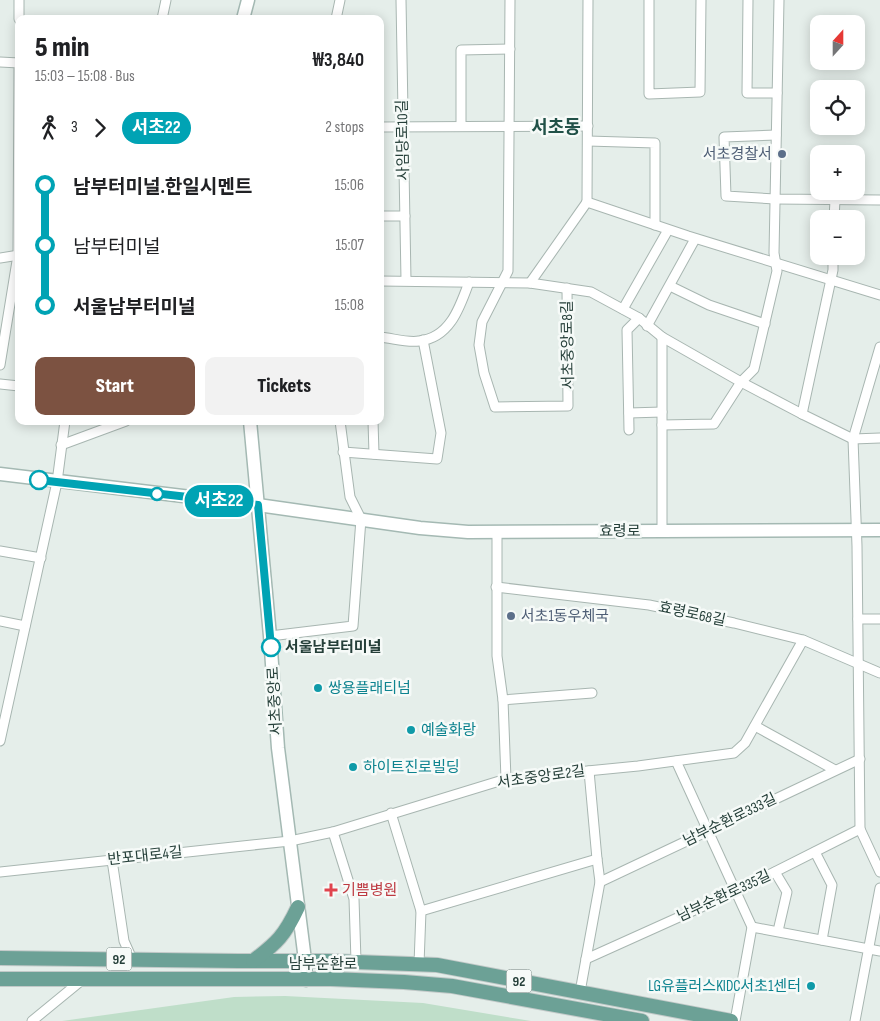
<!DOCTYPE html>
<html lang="en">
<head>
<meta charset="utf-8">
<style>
	:root { --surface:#fff; --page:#f2f2f2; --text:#202124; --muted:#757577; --accent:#7c5241 }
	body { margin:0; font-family:"Sofia Sans Condensed","Noto Sans KR",sans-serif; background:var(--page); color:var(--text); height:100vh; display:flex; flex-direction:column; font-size:19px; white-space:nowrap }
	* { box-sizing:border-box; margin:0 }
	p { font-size:16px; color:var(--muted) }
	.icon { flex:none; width:28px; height:28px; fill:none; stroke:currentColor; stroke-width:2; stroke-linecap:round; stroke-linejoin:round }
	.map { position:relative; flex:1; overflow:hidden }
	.details { position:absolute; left:15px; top:15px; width:369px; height:410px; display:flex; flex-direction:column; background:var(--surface); border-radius:10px; box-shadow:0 2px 12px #0003 }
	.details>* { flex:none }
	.badge { padding:0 10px; border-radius:16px; font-size:18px; line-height:32px }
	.needle { width:32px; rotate:21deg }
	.fabs { position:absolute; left:810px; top:15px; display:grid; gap:10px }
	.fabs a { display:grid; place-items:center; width:55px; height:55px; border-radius:10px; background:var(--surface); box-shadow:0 2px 12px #0003; font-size:25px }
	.map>.badge { position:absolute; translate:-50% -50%; box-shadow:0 0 0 2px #fff }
	.legs { display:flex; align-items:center; gap:8px; height:55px; padding:0 20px; font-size:16px }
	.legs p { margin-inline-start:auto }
	.summary { display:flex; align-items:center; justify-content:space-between; height:85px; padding:0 20px }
	h1 { font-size:28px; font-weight:800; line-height:38px }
	.cta { display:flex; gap:10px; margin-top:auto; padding:10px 20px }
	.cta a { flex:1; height:58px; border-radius:10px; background:var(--accent); color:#fff; font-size:20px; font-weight:800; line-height:58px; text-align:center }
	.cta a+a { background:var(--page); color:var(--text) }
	ul { padding:0 20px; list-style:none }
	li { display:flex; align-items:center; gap:18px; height:60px; font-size:19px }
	li i { display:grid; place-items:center; width:8px; height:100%; margin:0 6px; background:currentColor }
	li i::after { content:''; width:12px; height:12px; margin:-6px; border:4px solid; border-radius:50%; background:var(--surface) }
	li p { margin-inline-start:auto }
	li:first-child i { background:linear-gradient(#0000 50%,currentColor 0) }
	li:last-child i { background:linear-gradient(currentColor 50%,#0000 0) }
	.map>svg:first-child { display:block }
	.green { fill:#bfdec9 }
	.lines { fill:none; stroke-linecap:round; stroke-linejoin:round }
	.minor-casing { stroke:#a8b6b1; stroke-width:11 }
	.secondary-casing { stroke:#a4b9b3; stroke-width:15 }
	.primary-casing { stroke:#c2c9c8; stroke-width:16 }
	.minor { stroke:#fff; stroke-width:9 }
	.secondary { stroke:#fff; stroke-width:12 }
	.primary { stroke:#6ca196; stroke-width:14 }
	.line-1-casing { stroke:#fff; stroke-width:11 }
	.line-1 { stroke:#00a3b4; stroke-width:8 }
	.service-dot { fill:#5c6f8a; stroke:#f6faf8; stroke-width:2 }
	.stop-1-dot { fill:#fff; stroke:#00a3b4; stroke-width:2.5 }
	.culture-dot { fill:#0f9aa8; stroke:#f6faf8; stroke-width:2 }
	.health-dot { fill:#e0444e; stroke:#f6faf8; stroke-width:2 }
	.labels { text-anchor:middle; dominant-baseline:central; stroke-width:5; stroke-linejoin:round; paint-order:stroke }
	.shield { fill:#f6faf8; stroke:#647772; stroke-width:1 }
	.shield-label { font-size:14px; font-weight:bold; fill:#253f39 }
	.street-label { font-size:15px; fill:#253f39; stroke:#f6faf8 }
	.service-label { font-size:15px; fill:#4e5e75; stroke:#f6faf8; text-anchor:end }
	.stop-label { font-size:15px; font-weight:bold; fill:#253f39; stroke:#f6faf8; text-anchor:start }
	.culture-label { font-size:15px; fill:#0d838f; stroke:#f6faf8; text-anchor:start }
	.health-label { font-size:15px; fill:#be3a42; stroke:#f6faf8; text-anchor:start }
	.quarter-label { font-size:18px; font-weight:bold; fill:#215148; stroke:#f6faf8 }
</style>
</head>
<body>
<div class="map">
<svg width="880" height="1021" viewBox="0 0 880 1021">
	<rect width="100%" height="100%" fill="#e5eeea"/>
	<!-- green -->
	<polygon class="green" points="285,996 423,1003 531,1021 62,1021 234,997"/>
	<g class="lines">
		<defs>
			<g id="minor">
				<polyline points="401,0 406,280"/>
				<polyline points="510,0 508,271 482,322 479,345 484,373 495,407 568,406 567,288"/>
				<polyline points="649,0 649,94 700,92 701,0"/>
				<polyline points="748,0 747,93 777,93"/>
				<polyline points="19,19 19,0"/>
				<polyline points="162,19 166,0"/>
				<polyline points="336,19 340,0"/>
				<polyline points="0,62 19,63"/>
				<polyline points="461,126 461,50 510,49"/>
				<polyline points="380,127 588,126"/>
				<polyline points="776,135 724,137 726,196 775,199 880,200"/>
				<polyline points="588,141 655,143 655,225"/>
				<polyline points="587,202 688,236 880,295"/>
				<polyline points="587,202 588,0"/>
				<polyline points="380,216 405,216"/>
				<polyline points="834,219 835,200"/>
				<polyline points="0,258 19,255"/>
				<polyline points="380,281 530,283 591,292 639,318 662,337 741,382 802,414 853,439 880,438"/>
				<polyline points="530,283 587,202"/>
				<polyline points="670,286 709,305 765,324"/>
				<polyline points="623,309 668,230"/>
				<polyline points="647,326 695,239"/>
				<path d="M380,337C392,338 407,343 419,341C450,338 460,307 469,282"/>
				<polyline points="880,347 853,439 857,546 860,829 880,872"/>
				<polyline points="0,365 18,255 19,68"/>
				<polyline points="0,384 19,386"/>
				<polyline points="629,413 662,412"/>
				<polyline points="802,414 833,270 833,256"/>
				<polyline points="373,421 374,454"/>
				<polyline points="662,425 714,424 741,382 754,369 777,271 774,253 779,0"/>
				<polyline points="629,430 627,330 639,318"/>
				<polyline points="61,445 126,421"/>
				<polyline points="343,452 437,459 441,433 423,340"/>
				<polyline points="497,531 497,656 503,700 506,779"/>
				<polyline points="662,531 662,337"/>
				<polyline points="0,551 41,558"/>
				<polyline points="496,587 649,605 734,623 803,640 880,673"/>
				<polyline points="858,619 880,619"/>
				<polyline points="0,621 25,626"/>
				<polyline points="270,636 353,626 361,519 350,497 340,421"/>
				<polyline points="503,700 592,693"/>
				<polyline points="755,726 835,770"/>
				<polyline points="0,741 57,482 65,421"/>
				<polyline points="676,761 752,927 735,1021"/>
				<polyline points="391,813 421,911 419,964"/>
				<polyline points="333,832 354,899 356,961"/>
				<polyline points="815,852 832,885 822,940"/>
				<polyline points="112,860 124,941 132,959"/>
				<polyline points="0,872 290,841 333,832 506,779 638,766 734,753 745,743 803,640"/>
				<polyline points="775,872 787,892 778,931"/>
				<polyline points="600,882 860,759"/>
				<polyline points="421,911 597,859"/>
				<polyline points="752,927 880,951"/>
				<polyline points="586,959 737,891 860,829"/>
				<polyline points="580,992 600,882 597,859 589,771"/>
				<polyline points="32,1021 82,980"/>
				<polyline points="855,1021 880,888"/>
			</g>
			<g id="secondary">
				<polyline points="243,19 248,0"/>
				<polyline points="250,421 270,636 278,748 305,960 306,980"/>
				<polyline points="0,474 258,505 420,528 468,532 880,530"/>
			</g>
			<g id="primary">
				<polyline points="0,958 238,961 328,961 437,965 731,1021"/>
				<path d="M253,961C277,943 285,935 298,907"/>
				<polyline points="0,979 331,979 404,982 452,986 642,1021"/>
			</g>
		</defs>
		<!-- minor casing -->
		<use href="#minor" class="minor-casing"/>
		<!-- secondary casing -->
		<use href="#secondary" class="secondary-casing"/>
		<!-- primary casing -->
		<use href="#primary" class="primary-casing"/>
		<!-- minor -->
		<use href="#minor" class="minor"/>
		<!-- secondary -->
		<use href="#secondary" class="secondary"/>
		<!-- primary -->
		<use href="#primary" class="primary"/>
	</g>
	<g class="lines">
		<defs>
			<polyline id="line-1" points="39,480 258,505 271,647"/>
		</defs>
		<!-- line-1 casing -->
		<use href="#line-1" class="line-1-casing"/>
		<!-- line-1 -->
		<use href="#line-1" class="line-1"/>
	</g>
	<!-- markers -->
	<g class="service-dot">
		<circle cx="782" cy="154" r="5"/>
		<circle cx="511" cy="616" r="5"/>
	</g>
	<g class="stop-1-dot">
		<circle cx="39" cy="480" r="9"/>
		<circle cx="157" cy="494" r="6"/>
		<circle cx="271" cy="647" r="9"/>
	</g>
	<g class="culture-dot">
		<circle cx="318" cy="688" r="5"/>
		<circle cx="411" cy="730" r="5"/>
		<circle cx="353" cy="767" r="5"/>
		<circle cx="811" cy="986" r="5"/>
	</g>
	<path class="health-dot" d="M328.5 882.5h5v5h5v5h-5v5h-5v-5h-5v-5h5z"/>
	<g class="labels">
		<!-- shield labels -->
		<g class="shield">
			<rect x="106.5" y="947.5" width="25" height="23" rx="4"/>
			<rect x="506.5" y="969.5" width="25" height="23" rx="4"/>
		</g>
		<g class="shield-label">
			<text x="119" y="959">92</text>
			<text x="519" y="981">92</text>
		</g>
		<!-- street labels -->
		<g class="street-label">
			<text transform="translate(403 140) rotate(-91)">사임당로10길</text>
			<text transform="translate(568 345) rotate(-91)">서초중앙로8길</text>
			<text x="620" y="531">효령로</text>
			<text transform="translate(692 614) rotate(12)">효령로68길</text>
			<text transform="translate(275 701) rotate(-93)">서초중앙로</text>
			<text transform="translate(541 777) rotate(-8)">서초중앙로2길</text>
			<text transform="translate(730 820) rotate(-26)">남부순환로333길</text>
			<text transform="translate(145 856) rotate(-6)">반포대로4길</text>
			<text transform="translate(724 896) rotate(-25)">남부순환로335길</text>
			<text x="323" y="964">남부순환로</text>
		</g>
		<!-- service labels -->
		<g class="service-label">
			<text x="772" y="154">서초경찰서</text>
			<text x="521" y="616" text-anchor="start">서초1동우체국</text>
		</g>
		<!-- stop labels -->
		<g class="stop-label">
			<text x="285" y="647">서울남부터미널</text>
		</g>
		<!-- culture labels -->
		<g class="culture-label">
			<text x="328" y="688">쌍용플래티넘</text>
			<text x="421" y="730">예술화랑</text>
			<text x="363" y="767">하이트진로빌딩</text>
			<text x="801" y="986" text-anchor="end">LG유플러스KIDC서초1센터</text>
		</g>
		<!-- health labels -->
		<g class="health-label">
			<text x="342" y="890">기쁨병원</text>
		</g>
		<!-- quarter labels -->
		<g class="quarter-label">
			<text x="556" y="127">서초동</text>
		</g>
	</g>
</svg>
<div class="fabs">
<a><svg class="needle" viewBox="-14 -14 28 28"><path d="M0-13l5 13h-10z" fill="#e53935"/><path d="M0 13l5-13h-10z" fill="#757577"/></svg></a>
<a><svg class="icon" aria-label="locate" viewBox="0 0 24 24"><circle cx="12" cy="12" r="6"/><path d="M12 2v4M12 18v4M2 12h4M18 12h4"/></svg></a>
<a>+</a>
<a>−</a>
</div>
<b class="badge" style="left:219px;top:501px;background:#00a3b4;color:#fff">서초22</b>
<section class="details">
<div class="summary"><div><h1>5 min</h1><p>15:03 – 15:08 · Bus</p></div><b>₩3,840</b></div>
<div class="legs"><svg class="icon" aria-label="walk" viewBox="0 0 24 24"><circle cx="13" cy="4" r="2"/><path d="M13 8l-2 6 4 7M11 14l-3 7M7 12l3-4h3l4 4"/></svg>3<svg class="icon" aria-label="forward" viewBox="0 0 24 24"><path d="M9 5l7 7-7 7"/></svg><b class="badge" style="background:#00a3b4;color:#fff">서초22</b><p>2 stops</p></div>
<ul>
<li><i style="color:#00a3b4"></i><b>남부터미널.한일시멘트</b><p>15:06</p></li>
<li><i style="color:#00a3b4"></i><span>남부터미널</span><p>15:07</p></li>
<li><i style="color:#00a3b4"></i><b>서울남부터미널</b><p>15:08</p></li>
</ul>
<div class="cta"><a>Start</a><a>Tickets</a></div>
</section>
</div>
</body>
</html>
